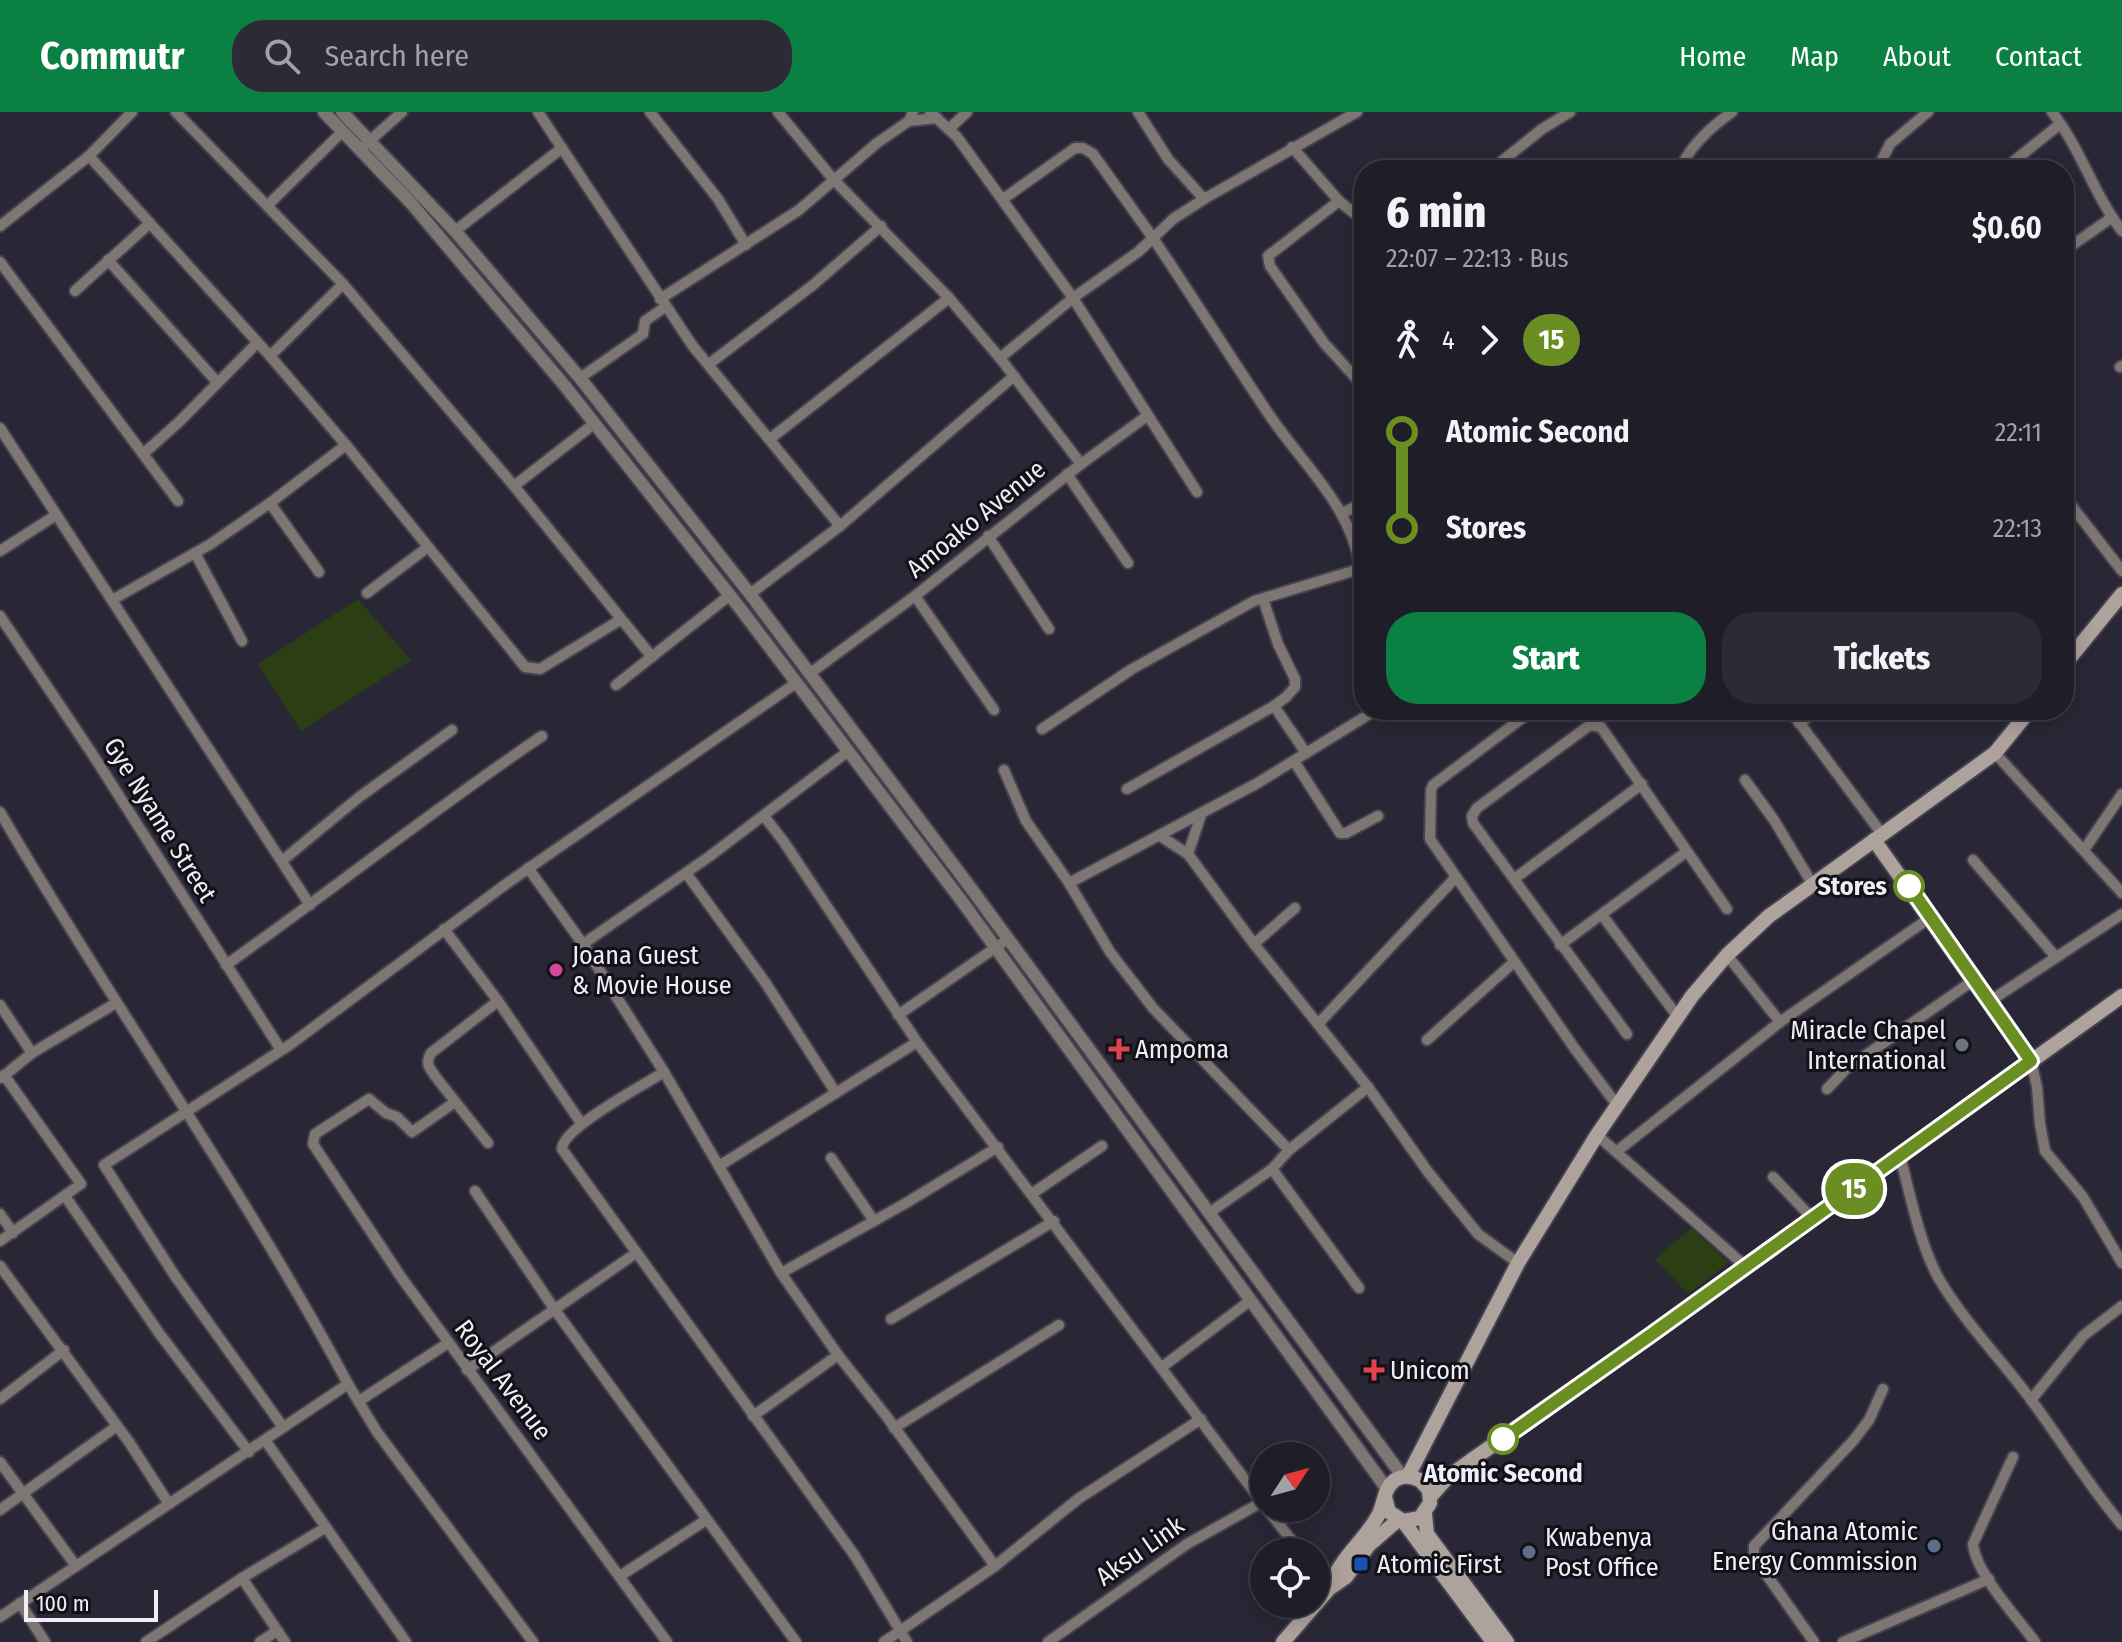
<!DOCTYPE html>
<html lang="en">
<head>
<meta charset="utf-8">
<style>
	:root { --surface:#1f1d28; --page:#2c2a34; --text:#f1f3f6; --muted:#a1a2a8; --line:#3c3b45; --accent:#0b8043 }
	body { margin:0; font-family:"Fira Sans Condensed",sans-serif; background:var(--page); color:var(--text); height:100vh; display:flex; flex-direction:column; font-size:30px; white-space:nowrap }
	* { box-sizing:border-box; margin:0 }
	p { font-size:26px; color:var(--muted) }
	.icon { flex:none; width:44px; height:44px; fill:none; stroke:currentColor; stroke-width:2; stroke-linecap:round; stroke-linejoin:round }
	.map { position:relative; flex:1; overflow:hidden }
	.panel { position:absolute; left:1354px; top:48px; width:720px; height:560px; display:flex; flex-direction:column; background:var(--surface); border-radius:32px; box-shadow:0 4px 20px #0003,0 0 0 2px var(--line) }
	.panel>* { flex:none }
	.badge { padding:0 16px; border-radius:26px; font-size:28px; line-height:52px }
	.needle { width:52px; rotate:54deg }
	.buttons { position:absolute; left:1250px; top:1330px; display:grid; gap:16px }
	.buttons a { display:grid; place-items:center; width:80px; height:80px; border-radius:50%; background:var(--surface); box-shadow:0 4px 20px #0003,0 0 0 2px var(--line); font-size:40px }
	.scale { position:absolute; left:24px; bottom:20px; width:134px; box-sizing:border-box; padding-left:8px; border:4px solid #efeef7; border-top:0; font-size:22px; line-height:28px; white-space:nowrap; color:#efeef7; -webkit-text-stroke:6px #121117; paint-order:stroke }
	.map>.badge { position:absolute; translate:-50% -50%; box-shadow:0 0 0 4px #fff }
	.legs { display:flex; align-items:center; gap:12px; height:88px; padding:0 32px; font-size:26px }
	.legs p { margin-inline-start:auto }
	.overview { display:flex; align-items:center; justify-content:space-between; height:136px; padding:0 32px }
	h1 { font-size:44px; font-weight:800; line-height:60px }
	.primary-button { display:flex; gap:16px; margin-top:auto; padding:16px 32px }
	.primary-button a { flex:1; height:92px; border-radius:32px; background:var(--accent); color:#fff; font-size:32px; font-weight:800; line-height:92px; text-align:center }
	.primary-button a+a { background:var(--page); color:var(--text) }
	ul { padding:0 32px; list-style:none }
	li { display:flex; align-items:center; gap:28px; height:96px; font-size:30px }
	li i { display:grid; place-items:center; width:12px; height:100%; margin:0 10px; background:currentColor }
	li i::after { content:''; width:20px; height:20px; margin:-10px; border:6px solid; border-radius:50%; background:var(--surface) }
	li p { margin-inline-start:auto }
	li:first-child i { background:linear-gradient(#0000 50%,currentColor 0) }
	li:last-child i { background:linear-gradient(currentColor 50%,#0000 0) }
	header { display:flex; align-items:center; gap:48px; box-sizing:border-box; height:112px; padding:0 40px; background:var(--accent); color:#fff }
	header strong { font-size:38px }
	nav { display:flex; gap:44px; margin-inline-start:auto; font-size:28px }
	.search { width:560px; height:72px; background:var(--page); display:flex; align-items:center; gap:20px; box-sizing:border-box; padding:0 28px; border-radius:32px; color:var(--muted); font-size:30px }
	.map>svg:first-child { display:block }
	.green { fill:#2b3e14 }
	.lines { fill:none; stroke-linecap:round; stroke-linejoin:round }
	.minor-casing { stroke:#454350; stroke-width:14 }
	.tertiary-casing { stroke:#454350; stroke-width:16 }
	.secondary-casing { stroke:#454350; stroke-width:18 }
	.minor { stroke:#7e7673; stroke-width:10 }
	.tertiary { stroke:#7e7673; stroke-width:12 }
	.secondary { stroke:#aea29c; stroke-width:14 }
	.line-1-casing { stroke:#fff; stroke-width:18 }
	.line-1 { stroke:#6b8e23; stroke-width:12 }
	.stop-1-dot { fill:#fff; stroke:#6b8e23; stroke-width:4 }
	.hotel-dot { fill:#d1479c; stroke:#121117; stroke-width:3 }
	.worship-dot { fill:#6b7280; stroke:#121117; stroke-width:3 }
	.health-dot { fill:#e0444e; stroke:#121117; stroke-width:3 }
	.service-dot { fill:#5c6f8a; stroke:#121117; stroke-width:3 }
	.transit-dot { fill:#1a4fb4; stroke:#121117; stroke-width:3 }
	.labels { text-anchor:middle; dominant-baseline:central; stroke-width:6; stroke-linejoin:round; paint-order:stroke }
	.street-label { font-size:26px; fill:#efeef7; stroke:#121117 }
	.stop-label { font-size:26px; font-weight:bold; fill:#efeef7; stroke:#121117; text-anchor:end }
	.poi-label { font-size:26px; fill:#efeef7; stroke:#121117; text-anchor:start }
</style>
</head>
<body>
<header>
<strong>Commutr</strong>
<div class="search"><svg class="icon" aria-label="search" viewBox="0 0 24 24"><circle cx="10" cy="10" r="6"/><path d="M15 15l6 6"/></svg>Search here</div>
<nav><a>Home</a><a>Map</a><a>About</a><a>Contact</a></nav>
</header>
<div class="map">
<svg width="2122" height="1530" viewBox="0 0 2122 1530">
	<rect width="100%" height="100%" fill="#292735"/>
	<!-- green -->
	<g class="green">
		<polygon points="358,487 411,548 301,619 258,552"/>
		<polygon points="1691,1116 1729,1151 1688,1182 1655,1147"/>
	</g>
	<g class="lines">
		<defs>
			<g id="minor">
				<polyline points="176,0 343,172 514,374 652,545"/>
				<polyline points="538,0 692,233 840,414"/>
				<polyline points="650,0 718,87 746,133"/>
				<polyline points="778,0 833,67 949,186 1000,246 1081,352 915,484 809,562"/>
				<polyline points="930,0 957,25 1073,186 1197,380"/>
				<polyline points="1138,0 1168,47 1204,87"/>
				<path d="M2052,0C2081,37 2094,83 2122,119"/>
				<polyline points="909,9 937,6"/>
				<polyline points="950,16 967,0"/>
				<polyline points="365,33 402,0"/>
				<polyline points="1292,35 1339,89 1364,109"/>
				<polyline points="89,44 270,244 346,333 525,555 540,557 620,508"/>
				<polyline points="1491,58 1542,17 1570,0"/>
				<path d="M1680,58C1689,34 1711,15 1732,0"/>
				<polyline points="1877,58 1890,32 1928,0"/>
				<polyline points="2003,58 2060,12"/>
				<polyline points="1003,87 1075,36 1083,36 1093,42 1153,126 1173,107 1204,87 1357,0"/>
				<polyline points="1339,89 1268,144 1270,154 1324,231 1364,275"/>
				<polyline points="268,93 343,19"/>
				<polyline points="0,114 89,44 132,0"/>
				<polyline points="455,119 562,36"/>
				<polyline points="2064,139 2111,106"/>
				<polyline points="108,148 217,270"/>
				<polyline points="0,150 178,389"/>
				<polyline points="75,179 150,111"/>
				<polyline points="660,187 799,98 877,31 909,9 913,0"/>
				<polyline points="270,244 343,172"/>
				<path d="M1000,246L1073,186L1138,140L1153,126C1192,184 1229,243 1268,301C1301,351 1353,395 1360,457"/>
				<polyline points="709,252 813,173 881,114"/>
				<polyline points="2120,255 2122,254"/>
				<polyline points="580,266 643,222 645,209 665,195"/>
				<polyline points="0,316 310,793"/>
				<polyline points="770,327 949,186"/>
				<polyline points="143,342 179,310 257,231"/>
				<polyline points="1081,352 1147,304"/>
				<polyline points="1067,362 1128,451"/>
				<polyline points="514,374 595,311"/>
				<polyline points="2064,384 2122,459"/>
				<polyline points="270,391 319,460"/>
				<polyline points="1343,401 1364,390"/>
				<polyline points="988,424 1049,517"/>
				<polyline points="0,439 56,403"/>
				<polyline points="195,441 242,529"/>
				<polyline points="367,481 428,435"/>
				<polyline points="750,482 840,414 1014,264"/>
				<polyline points="915,484 994,598"/>
				<polyline points="112,488 209,433 270,391 346,333"/>
				<polyline points="0,504 93,643 281,938"/>
				<polyline points="616,573 730,483"/>
				<polyline points="1274,594 1306,641"/>
				<polyline points="1533,598 1433,673 1431,678 1430,727 1575,937 1617,993"/>
				<polyline points="1790,598 1882,722"/>
				<polyline points="1799,611 1819,598"/>
				<polyline points="1042,617 1132,557 1254,489 1363,456"/>
				<polyline points="1995,641 2122,781"/>
				<polyline points="1294,649 1340,721 1346,721 1378,704"/>
				<polyline points="1004,658 1026,709 1069,771 1110,840 1153,896 1289,1038"/>
				<polyline points="1745,668 1774,708 1813,773"/>
				<polyline points="1127,677 1274,594 1286,585 1295,575 1295,567 1278,532 1263,487"/>
				<path d="M0,700C112,893 243,1075 348,1272L0,1505"/>
				<polyline points="1201,703 1188,742 1254,832 1368,975 1428,1060 1478,1122 1518,1151"/>
				<polyline points="764,704 784,730 917,930 1264,1393"/>
				<polyline points="1160,724 1188,742"/>
				<polyline points="2084,738 2122,682"/>
				<polyline points="283,748 358,686 452,618"/>
				<polyline points="1973,748 2056,845"/>
				<polyline points="528,756 583,832 664,960 781,1161 838,1243 887,1305 995,1454"/>
				<polyline points="686,761 765,870 836,981"/>
				<polyline points="1514,767 1642,672"/>
				<polyline points="1069,771 1256,672 1376,598"/>
				<polyline points="1602,803 1678,905"/>
				<polyline points="444,817 498,889 581,1011"/>
				<polyline points="583,832 710,744 847,640"/>
				<polyline points="1254,832 1295,796"/>
				<polyline points="1560,833 1686,740"/>
				<polyline points="1727,843 1780,910"/>
				<path d="M226,853C332,778 434,697 542,624"/>
				<polyline points="1990,889 2122,802"/>
				<polyline points="0,893 32,941 1,966"/>
				<polyline points="898,903 1008,827"/>
				<polyline points="1318,912 1456,765"/>
				<polyline points="1627,922 1473,711 1472,704 1477,696 1590,613 1601,615 1727,797"/>
				<polyline points="1427,928 1514,850"/>
				<polyline points="32,941 116,891"/>
				<polyline points="2031,949 2037,975 2040,1012 2045,1039 2083,1085 2122,1151"/>
				<path d="M664,960C644,973 562,1016 562,1037L855,1444L907,1530"/>
				<polyline points="1827,977 1846,957 1974,868"/>
				<polyline points="455,990 412,1020 397,1005 386,1001 369,987 315,1022 313,1032 401,1165 667,1530"/>
				<polyline points="1597,1023 1745,1154"/>
				<path d="M488,1031L435,964C429,955 425,951 431,941L498,889"/>
				<polyline points="1616,1040 1780,910 1931,805"/>
				<path d="M1900,1044C1910,1082 1920,1133 1939,1167C1965,1211 2002,1248 2032,1289C2063,1331 2089,1374 2122,1413"/>
				<polyline points="831,1046 874,1109"/>
				<polyline points="719,1054 917,930"/>
				<polyline points="1272,1057 1359,1176"/>
				<polyline points="1773,1065 1812,1106"/>
				<polyline points="475,1079 555,1198 796,1530"/>
				<polyline points="1033,1081 1102,1034"/>
				<polyline points="65,1084 159,1221 249,1340"/>
				<polyline points="1209,1101 1272,1057 1289,1038 1368,975"/>
				<polyline points="0,1102 13,1121"/>
				<polyline points="0,1129 81,1072 4,963"/>
				<polyline points="0,1154 129,1330 169,1392"/>
				<polyline points="781,1161 906,1091 998,1035"/>
				<polyline points="891,1207 1054,1109"/>
				<polyline points="1162,1255 1251,1188"/>
				<polyline points="467,1258 636,1141"/>
				<polyline points="348,1272 377,1320 533,1530"/>
				<polyline points="0,1287 64,1238"/>
				<polyline points="2031,1288 2083,1224 2122,1194"/>
				<polyline points="359,1289 448,1231"/>
				<polyline points="753,1304 838,1243"/>
				<polyline points="283,1315 175,1164 104,1053 291,932 506,772 796,571"/>
				<polyline points="894,1316 1059,1213"/>
				<polyline points="265,1328 406,1530"/>
				<path d="M2013,1345L1973,1432C1976,1462 2017,1505 2035,1530"/>
				<polyline points="0,1350 76,1454"/>
				<polyline points="1266,1396 1301,1440"/>
				<polyline points="0,1398 117,1314"/>
				<polyline points="1316,1459 1330,1476"/>
				<polyline points="620,1464 706,1408"/>
				<polyline points="242,1466 285,1530"/>
				<polyline points="20,1491 45,1530"/>
				<polyline points="146,1530 242,1466 325,1416"/>
				<polyline points="260,1530 277,1519"/>
				<polyline points="884,1530 995,1454 1078,1387 1201,1307"/>
				<polyline points="1048,1530 1187,1432 1262,1390"/>
				<polyline points="1814,1530 1754,1445 1754,1434 1853,1329 1869,1308 1883,1277"/>
				<polyline points="1843,1530 1989,1467"/>
			</g>
			<g id="tertiary">
				<polyline points="324,0 411,91 565,274 743,500 961,788 1387,1377"/>
				<polyline points="342,0 455,119 580,266 750,482 973,779 1403,1365"/>
			</g>
			<g id="secondary">
				<polyline points="2064,553 2122,482"/>
				<polyline points="1874,728 2031,949"/>
				<polyline points="1408,1364 1518,1151 1597,1023 1692,884 1727,843 1769,804 1995,641 2030,598"/>
				<polyline points="1430,1385 1448,1365 1473,1347 1652,1222 2122,884"/>
				<polyline points="1425,1402 1427,1422 1507,1530"/>
				<polyline points="1403,1409 1493,1530"/>
				<path d="M1330,1476C1338,1447 1365,1429 1379,1402C1384,1391 1384,1376 1395,1368C1403,1363 1411,1364 1420,1368L1429,1378L1430,1391L1420,1406L1403,1409L1389,1400L1385,1385"/>
				<polyline points="1316,1492 1330,1476 1346,1465 1369,1433 1398,1408"/>
				<polyline points="1283,1530 1316,1492"/>
			</g>
		</defs>
		<!-- minor casing -->
		<use href="#minor" class="minor-casing"/>
		<!-- tertiary casing -->
		<use href="#tertiary" class="tertiary-casing"/>
		<!-- secondary casing -->
		<use href="#secondary" class="secondary-casing"/>
		<!-- minor -->
		<use href="#minor" class="minor"/>
		<!-- tertiary -->
		<use href="#tertiary" class="tertiary"/>
		<!-- secondary -->
		<use href="#secondary" class="secondary"/>
	</g>
	<g class="lines">
		<defs>
			<polyline id="line-1" points="1503,1327 1652,1222 2031,949 1909,774"/>
		</defs>
		<!-- line-1 casing -->
		<use href="#line-1" class="line-1-casing"/>
		<!-- line-1 -->
		<use href="#line-1" class="line-1"/>
	</g>
	<!-- markers -->
	<g class="stop-1-dot">
		<circle cx="1909" cy="774" r="14"/>
		<circle cx="1503" cy="1327" r="14"/>
	</g>
	<circle class="hotel-dot" cx="556" cy="858" r="8"/>
	<circle class="worship-dot" cx="1962" cy="933" r="8"/>
	<g class="health-dot">
		<path d="M1115 925h8v8h8v8h-8v8h-8v-8h-8v-8h8z"/>
		<path d="M1370 1246h8v8h8v8h-8v8h-8v-8h-8v-8h8z"/>
	</g>
	<g class="service-dot">
		<circle cx="1934" cy="1434" r="8"/>
		<circle cx="1529" cy="1440" r="8"/>
	</g>
	<rect class="transit-dot" x="1353" y="1444" width="16" height="16" rx="4"/>
	<g class="labels">
		<!-- street labels -->
		<g class="street-label">
			<text transform="translate(976 407) rotate(-39)">Amoako Avenue</text>
			<text transform="translate(160 708) rotate(58)">Gye Nyame Street</text>
			<text transform="translate(503 1268) rotate(53)">Royal Avenue</text>
			<text transform="translate(1140 1439) rotate(-35)">Aksu Link</text>
		</g>
		<!-- stop labels -->
		<g class="stop-label">
			<text x="1887" y="774">Stores</text>
			<text x="1503" y="1361" text-anchor="middle">Atomic Second</text>
		</g>
		<!-- poi labels -->
		<g class="poi-label">
			<text x="572" y="843">Joana Guest<tspan x="572" dy="30">&amp; Movie House</tspan></text>
			<text x="1946" y="918" text-anchor="end">Miracle Chapel<tspan x="1946" dy="30">International</tspan></text>
			<text x="1135" y="937">Ampoma</text>
			<text x="1390" y="1258">Unicom</text>
			<text x="1918" y="1419" text-anchor="end">Ghana Atomic<tspan x="1918" dy="30">Energy Commission</tspan></text>
			<text x="1545" y="1425">Kwabenya<tspan x="1545" dy="30">Post Office</tspan></text>
			<text x="1377" y="1452">Atomic First</text>
		</g>
	</g>
</svg>
<div class="buttons">
<a><svg class="needle" viewBox="-14 -14 28 28"><path d="M0-13l5 13h-10z" fill="#e53935"/><path d="M0 13l5-13h-10z" fill="#a1a2a8"/></svg></a>
<a><svg class="icon" aria-label="locate" viewBox="0 0 24 24"><circle cx="12" cy="12" r="6"/><path d="M12 2v4M12 18v4M2 12h4M18 12h4"/></svg></a>
</div>
<div class="scale">100 m</div>
<b class="badge" style="left:1854px;top:1077px;background:#6b8e23;color:#fff">15</b>
<section class="panel">
<div class="overview"><div><h1>6 min</h1><p>22:07 – 22:13 · Bus</p></div><b>$0.60</b></div>
<div class="legs"><svg class="icon" aria-label="walk" viewBox="0 0 24 24"><circle cx="13" cy="4" r="2"/><path d="M13 8l-2 6 4 7M11 14l-3 7M7 12l3-4h3l4 4"/></svg>4<svg class="icon" aria-label="forward" viewBox="0 0 24 24"><path d="M9 5l7 7-7 7"/></svg><b class="badge" style="background:#6b8e23;color:#fff">15</b></div>
<ul>
<li><i style="color:#6b8e23"></i><b>Atomic Second</b><p>22:11</p></li>
<li><i style="color:#6b8e23"></i><b>Stores</b><p>22:13</p></li>
</ul>
<div class="primary-button"><a>Start</a><a>Tickets</a></div>
</section>
</div>
</body>
</html>
